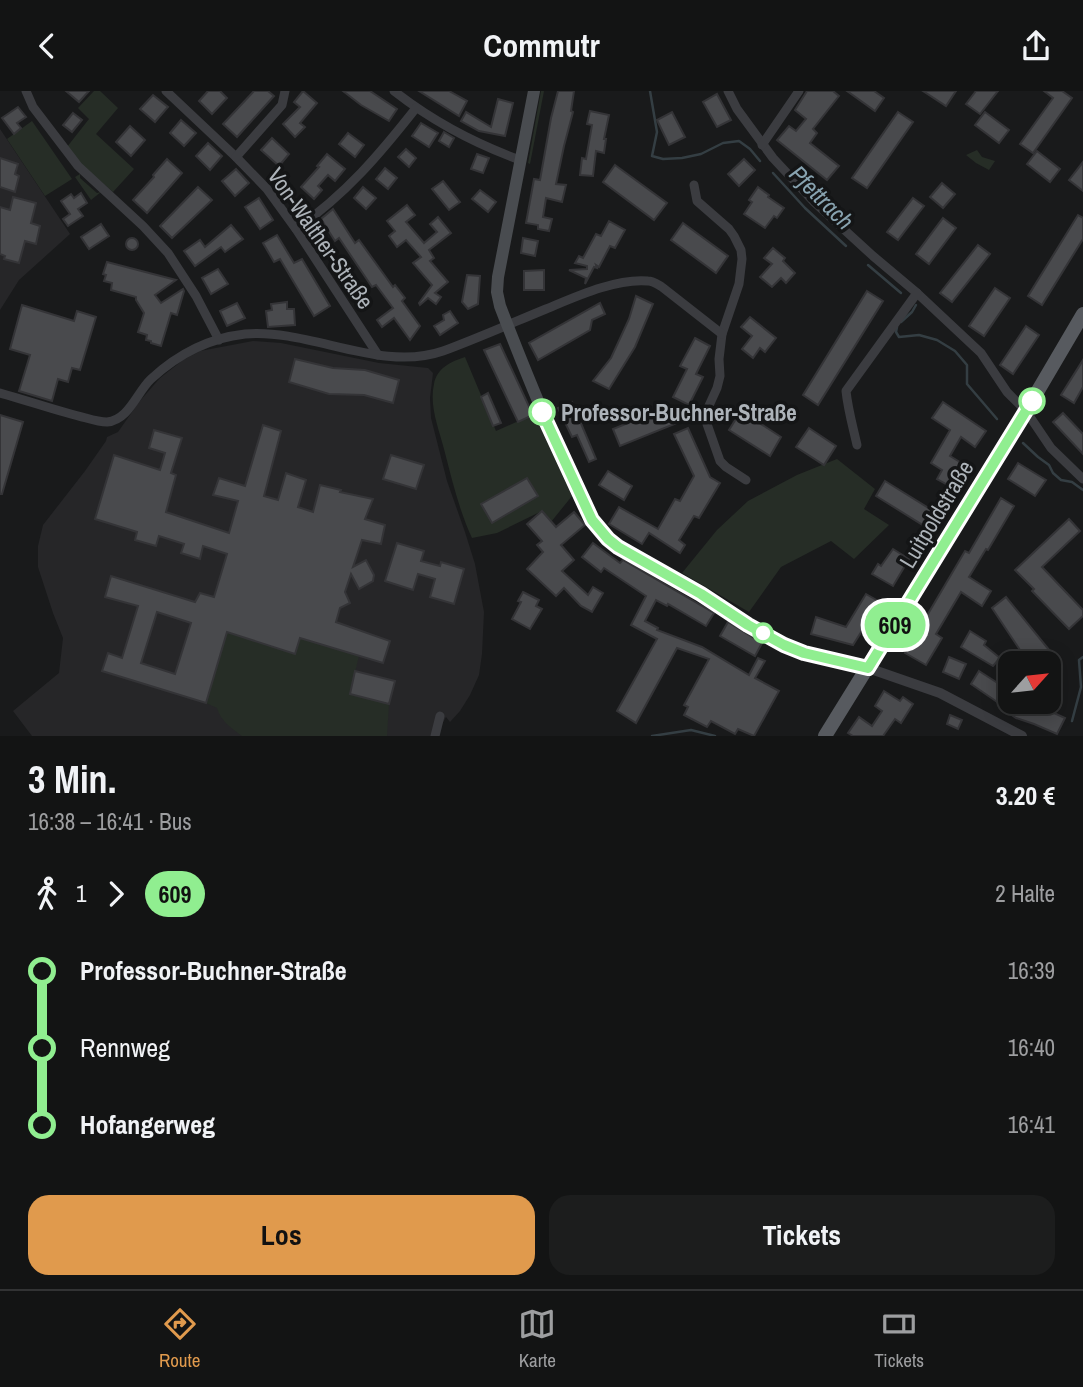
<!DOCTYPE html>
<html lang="de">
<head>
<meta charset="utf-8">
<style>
	:root { --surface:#131414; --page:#1c1d1d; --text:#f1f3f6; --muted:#9d9ea0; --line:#323334; --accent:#e09a4d }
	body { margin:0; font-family:"Archivo Narrow",sans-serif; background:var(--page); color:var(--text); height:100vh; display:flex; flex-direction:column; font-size:26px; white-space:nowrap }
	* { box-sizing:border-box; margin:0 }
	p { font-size:23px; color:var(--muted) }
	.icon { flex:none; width:38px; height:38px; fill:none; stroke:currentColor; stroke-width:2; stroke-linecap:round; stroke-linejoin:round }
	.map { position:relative; height:645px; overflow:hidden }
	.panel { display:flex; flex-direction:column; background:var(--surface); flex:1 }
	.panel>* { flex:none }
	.badge { padding:0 14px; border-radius:23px; font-size:24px; line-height:46px }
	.needle { width:46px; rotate:63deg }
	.controls { position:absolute; left:998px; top:560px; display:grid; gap:14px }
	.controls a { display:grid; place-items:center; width:63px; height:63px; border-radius:14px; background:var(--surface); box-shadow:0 4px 18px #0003,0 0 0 2px var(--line); font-size:35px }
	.map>.badge { position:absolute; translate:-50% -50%; box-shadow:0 0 0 4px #fff }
	.legs { display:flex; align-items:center; gap:10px; height:77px; padding:0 28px; font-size:23px }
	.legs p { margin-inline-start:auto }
	.head { display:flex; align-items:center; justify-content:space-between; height:119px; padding:0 28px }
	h1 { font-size:38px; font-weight:700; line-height:52px }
	.primary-button { display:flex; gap:14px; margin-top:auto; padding:14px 28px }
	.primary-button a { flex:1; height:80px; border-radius:21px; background:var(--accent); color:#111; font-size:28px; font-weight:700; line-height:80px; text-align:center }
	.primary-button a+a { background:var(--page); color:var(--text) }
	ul { padding:0 28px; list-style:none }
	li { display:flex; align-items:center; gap:24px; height:77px; font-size:26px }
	li i { display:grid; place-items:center; width:10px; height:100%; margin:0 9px; background:currentColor }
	li i::after { content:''; width:18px; height:18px; margin:-9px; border:5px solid; border-radius:50%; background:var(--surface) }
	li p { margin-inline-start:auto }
	li:first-child i { background:linear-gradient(#0000 50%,currentColor 0) }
	li:last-child i { background:linear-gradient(currentColor 50%,#0000 0) }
	header { display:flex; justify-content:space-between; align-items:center; height:91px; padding:0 28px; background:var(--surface); font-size:32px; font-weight:700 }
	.menu { display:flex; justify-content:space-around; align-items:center; height:98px; border-top:2px solid var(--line); background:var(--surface); font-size:19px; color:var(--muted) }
	.menu a { display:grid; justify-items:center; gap:4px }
	.menu .current { color:var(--accent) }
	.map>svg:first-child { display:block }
	.built { fill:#262628 }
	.green { fill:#262d26 }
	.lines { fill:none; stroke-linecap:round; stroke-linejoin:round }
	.stream { stroke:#343e43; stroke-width:2.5 }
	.building { fill:#494a4d; stroke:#343437; stroke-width:2; fill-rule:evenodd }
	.minor { stroke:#3b3c40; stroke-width:9 }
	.tertiary { stroke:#3b3c40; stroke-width:10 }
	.secondary { stroke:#494c50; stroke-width:12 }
	.primary { stroke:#575a5f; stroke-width:14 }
	.line-1-casing { stroke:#fff; stroke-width:16 }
	.line-1 { stroke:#90ee90; stroke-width:10 }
	.stop-1-dot { fill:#fff; stroke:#90ee90; stroke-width:3.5 }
	.labels { text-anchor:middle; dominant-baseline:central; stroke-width:7; stroke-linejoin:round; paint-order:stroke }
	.street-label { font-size:23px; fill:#adb3b9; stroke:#141516 }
	.stop-label { font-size:23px; font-weight:bold; fill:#adb3b9; stroke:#141516; text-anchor:start }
	.water-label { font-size:24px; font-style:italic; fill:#88a3b0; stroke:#141516 }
</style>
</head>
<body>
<header><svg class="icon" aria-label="back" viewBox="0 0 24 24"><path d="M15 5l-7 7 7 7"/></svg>Commutr<svg class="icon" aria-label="share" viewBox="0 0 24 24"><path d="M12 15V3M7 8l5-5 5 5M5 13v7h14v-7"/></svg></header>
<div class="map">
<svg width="1083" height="645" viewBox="0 0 1083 645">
	<rect width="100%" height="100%" fill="#191a1b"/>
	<!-- built -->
	<g class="built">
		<polygon points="0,38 70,143 19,189 0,219"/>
		<polygon points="253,250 281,252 379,272 428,277 433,282 430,307 431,327 447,390 465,441 475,473 484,521 482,563 479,584 470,604 460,620 450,631 446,626 435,645 32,645 13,620 59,582 63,547 53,522 38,476 38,455 43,434 85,380 106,350 107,346 118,341 139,311 160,287 183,269 200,260"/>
	</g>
	<!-- green -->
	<g class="green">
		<polygon points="94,0 100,0 118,17 96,43 134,78 113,101 77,70 67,56 89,28 78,17"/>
		<polygon points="541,0 544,0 530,73 528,72"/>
		<polygon points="32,30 72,88 45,105 7,48"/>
		<polygon points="977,59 982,66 995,70 989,79 976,72 966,64"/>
		<polygon points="80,83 80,87 97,102 101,101 91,109 75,86"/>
		<path d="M465,266L496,340L534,323L572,405L551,431L542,420L497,442L472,447C459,419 452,389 444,358C439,338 429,315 434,293C437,277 450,271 465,266Z"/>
		<polygon points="837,368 875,398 864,418 889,434 854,468 831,450 781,476 749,521 682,482 717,439 748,410 797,384"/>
		<path d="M227,541L295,562L300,547L359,565L350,602L389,613L387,645H242C232,638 220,629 217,617L206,612Z"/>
	</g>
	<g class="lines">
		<!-- stream -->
		<g class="stream">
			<polyline points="650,0 657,41 652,65 663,68 682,67 701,63 723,52 739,50 750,58 760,70"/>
			<polyline points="773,82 805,117 846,155"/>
			<polyline points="868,174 901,202"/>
			<polyline points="901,231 912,221 916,214"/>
			<polyline points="897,236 896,241 899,246 919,244 937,249 955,260 967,274 967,293 997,328"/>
			<polyline points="1023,352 1038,366 1049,374 1053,382 1061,389 1072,391 1083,399"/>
			<polyline points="1072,630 1081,596 1079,569 1083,566"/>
			<polyline points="652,645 691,639 715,645"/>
		</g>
	</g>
	<!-- building -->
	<g class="building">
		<polygon points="66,0 89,0 79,11"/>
		<polygon points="208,0 220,0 227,7 212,23 199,10"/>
		<polygon points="254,0 268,0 274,5 237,46 223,33"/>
		<polygon points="303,0 317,12 300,32 305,36 295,46 283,33 300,16 294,11"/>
		<polygon points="343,0 370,0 397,18 389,30 361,14"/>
		<polygon points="419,0 449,0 467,10 459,25"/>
		<polygon points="558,0 574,0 571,20 573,21 564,55 556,93 566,94 562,111 546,107 543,126 552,128 549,140 538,138 538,134 526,132 534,88 540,89 551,27"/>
		<polygon points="807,0 833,0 839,5 813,38 817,42 810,52 839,75 827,89 777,49 789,35 796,40 806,28 795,19"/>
		<polygon points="847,0 874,0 884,7 875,20"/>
		<polygon points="923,0 956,0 946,15"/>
		<polygon points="976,0 998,0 980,23 966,13"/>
		<polygon points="1044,0 1062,0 1072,7 1033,62 1020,53 1053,7"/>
		<polygon points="717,3 731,29 717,36 703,11"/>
		<polygon points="153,4 168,16 155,31 140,18"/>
		<polygon points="498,8 513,12 505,45 479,40 461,30 466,21 491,36"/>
		<polygon points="18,16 26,26 17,32 21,37 14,43 2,27"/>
		<polygon points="590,20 609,24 604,48 606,48 604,62 596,60 593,85 580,84 582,67 586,68 592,34 587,33"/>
		<polygon points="672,21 685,46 669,54 657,29"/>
		<polygon points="898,21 913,31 867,97 852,87"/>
		<polygon points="985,21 1009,39 999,52 975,34"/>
		<polygon points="73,22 82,29 72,41 63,34"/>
		<polygon points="181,29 196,42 184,55 170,42"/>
		<polygon points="421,32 438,42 429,56 412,45"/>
		<polygon points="130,35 145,49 131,65 116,51"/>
		<polygon points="444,41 454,47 449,56 439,50"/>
		<polygon points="348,42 364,54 355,66 339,53"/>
		<polygon points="272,47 289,63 279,75 261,59"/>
		<polygon points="208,52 222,65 210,79 196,65"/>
		<polygon points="406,58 416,67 409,76 398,66"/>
		<polygon points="1037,60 1060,78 1050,91 1027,73"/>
		<polygon points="327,63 345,78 335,90 328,84 318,95 322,99 314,108 301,96 319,76 317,75"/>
		<polygon points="477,63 489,67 483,82 471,78"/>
		<polygon points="0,67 18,73 15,83 19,85 15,101 0,96"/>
		<polygon points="167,68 182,82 147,122 133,109 154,86 153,84"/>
		<polygon points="744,68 755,79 739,95 728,83"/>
		<polygon points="1083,71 1083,100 1069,89"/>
		<polygon points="615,74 667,112 654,129 603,91"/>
		<polygon points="385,77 397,87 388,98 376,88"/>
		<polygon points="236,78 249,92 235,105 222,90"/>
		<polygon points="443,90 460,111 449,119 432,98"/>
		<polygon points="942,92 955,103 943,117 930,106"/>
		<polygon points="198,96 212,109 172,147 160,135"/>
		<polygon points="363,96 376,107 366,118 354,107"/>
		<polygon points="758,96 769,104 768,106 784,117 777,127 774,125 765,137 744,123 752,111 749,109"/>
		<polygon points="480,99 496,111 488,121 472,108"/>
		<polygon points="81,102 87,112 78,118 83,125 68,135 63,128 70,123 61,110 71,103 74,107"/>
		<polygon points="13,106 36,112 31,132 40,135 36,153 25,150 19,172 4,168 5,165 0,163 0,116 10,119"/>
		<polygon points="259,107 273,129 260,138 245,116"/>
		<polygon points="913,107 924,115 898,149 887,141"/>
		<polygon points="407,114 415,124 406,131 424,152 437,141 430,133 438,126 451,142 429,159 434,167 430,170 448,191 435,202 441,206 436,213 428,207 420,214 419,212 432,194 413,172 421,166 406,149 397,156 389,145 395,140 387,130"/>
		<polygon points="333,118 355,152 359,149 393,196 395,194 405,207 402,210 420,235 410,249 394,227 382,236 377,229 393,217 376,194 372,196 339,147 335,150 321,128"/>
		<polygon points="1078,124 1083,127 1083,148 1042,214 1028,205"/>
		<polygon points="943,127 956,137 929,173 916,163"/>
		<polygon points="609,130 625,139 615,157 610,155 599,176 596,174 597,177 594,176 585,193 586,187 569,179 587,178 587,175 575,172 579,165 583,167 596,143 601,145"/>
		<polygon points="683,132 728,165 716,182 671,149"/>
		<polygon points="101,133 109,145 89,158 81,146"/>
		<polygon points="231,134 243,148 225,161 221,156 195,175 184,160 200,149 205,156"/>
		<polygon points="277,144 294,172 302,168 330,215 314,225 280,168 274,171 263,152"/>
		<circle cx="132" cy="153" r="6"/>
		<polygon points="523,147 538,150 535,165 521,162"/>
		<polygon points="978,154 990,163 952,211 940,202"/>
		<polygon points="773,157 785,167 783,170 795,182 786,192 781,187 772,196 760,186 772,173 764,167"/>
		<polygon points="107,171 176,189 155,204 161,212 183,198 184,200 177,224 171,222 161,255 151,252 151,250 146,249 147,244 138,241 144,222 136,209 136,206 111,199 112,192 104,190 106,184 103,183"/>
		<polygon points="218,178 228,193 211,203 202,187"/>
		<polygon points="544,179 544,199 524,199 524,180"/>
		<polygon points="467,184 480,185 478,213 468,218 462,211"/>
		<polygon points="995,197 1010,207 984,245 969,235"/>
		<polygon points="867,200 883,210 818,314 803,304"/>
		<polygon points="636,205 653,213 635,256 609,298 593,290 611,267 629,228"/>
		<polygon points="287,211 287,218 294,218 295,234 268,236 266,220 272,219 271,213"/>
		<polygon points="237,212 245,227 227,235 220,220"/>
		<polygon points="600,212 605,223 592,229 590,239 538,269 529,252"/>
		<polygon points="22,214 74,230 77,220 96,226 80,279 72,277 68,291 58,288 52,310 19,300 30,264 10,258"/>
		<polygon points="450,220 458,232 440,244 434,235 444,229 443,224"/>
		<polygon points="750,226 776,247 765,261 760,257 753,267 742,258 752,245 741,236"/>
		<polygon points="1026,235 1039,244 1013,283 1000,274"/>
		<polygon points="695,247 710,255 696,283 703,286 689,314 673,306 687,278 680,275"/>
		<polygon points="500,253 533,324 518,331 484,259"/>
		<polygon points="295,268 333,277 365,279 399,289 393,312 364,304 329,303 289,291"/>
		<polygon points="1083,269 1083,296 1074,312 1061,304"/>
		<polygon points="488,302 501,332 493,335 481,306"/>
		<polygon points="572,311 596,368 589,371 577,344 572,346 558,317"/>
		<polygon points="943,311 986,340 975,356 961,346 950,365 968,376 955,398 937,388 942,379 931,372 950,339 932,327"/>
		<polygon points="670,315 677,332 620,355 613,338"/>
		<polygon points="741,320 781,346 770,365 729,339"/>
		<polygon points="1063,322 1083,343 1083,363 1053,331"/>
		<polygon points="0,324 23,331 2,403 0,403"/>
		<path d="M263,334L281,340L264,405L278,409L286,382L306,389L298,416L313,421L320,394L341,399L340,401L373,408L365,428L385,434L381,453L362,449L353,476L366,469L374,484L373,490L359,498L351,483L345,501L350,512L340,517L336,531L390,550L383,572L300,547L295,563L227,541L206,612L102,580L108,562L122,567L138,515L105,506L111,485L195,511L200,502L214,506L227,463L203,455L200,468L181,462L184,453L159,445L156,455L135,449L137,441L95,428L114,364L160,379L165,362L149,357L154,339L182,347L171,382L176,384L166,421L229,442L238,410L213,404L219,387L245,395ZM157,521L191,532L175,583L141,572Z"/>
		<polygon points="688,337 710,386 720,392 699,427 694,425 679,449 685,454 680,462 649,442 642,453 609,433 619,416 658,438 675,408 680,410 694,385 674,343"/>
		<polygon points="809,337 836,355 824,374 796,356"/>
		<polygon points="391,364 424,374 416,398 383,388"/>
		<polygon points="1018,372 1046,389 1035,405 1008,388"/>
		<polygon points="608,380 632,395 624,409 599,394"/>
		<polygon points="527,387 538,405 492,432 481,413"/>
		<polygon points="885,390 935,421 926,436 876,405"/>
		<polygon points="1001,407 1014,415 988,459 986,458 969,486 991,500 982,515 961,501 936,543 942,547 926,574 905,562 965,460 969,462"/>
		<polygon points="542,420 556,436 574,421 585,434 561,454 574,469 562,480 588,504 593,496 603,502 592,521 581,515 564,497 556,505 527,478 543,461 537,454 542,450 527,433"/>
		<polygon points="1069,428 1080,440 1042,476 1083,519 1083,525 1069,538 1032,500 1034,498 1015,479"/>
		<polygon points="397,452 424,460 421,470 440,475 441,471 464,478 454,513 430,506 435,488 418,483 413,499 385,490"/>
		<polygon points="593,452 620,472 623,469 714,522 706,535 668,513 667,515 656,509 645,530 658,537 657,539 702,556 749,584 758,567 765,570 755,587 779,600 754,645 738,638 735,643 711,630 707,636 684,624 688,616 684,614 709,568 677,557 636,632 617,620 657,548 631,534 646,505 604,477 601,481 582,466"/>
		<polygon points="893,458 909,468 893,495 872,483 878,473 881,475"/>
		<polygon points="523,501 539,509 536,515 542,518 530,538 512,528 521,511 518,510"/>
		<polygon points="866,503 880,511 853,554 811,543 816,526 846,536"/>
		<polygon points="1006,506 1050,560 1042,568 1046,572 1019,572 1024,565 992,517"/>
		<polygon points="728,531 762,552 755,565 720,545"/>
		<polygon points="970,540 986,550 984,554 1000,567 993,575 961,556"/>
		<polygon points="949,566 966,573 959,588 943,581"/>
		<polygon points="1048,575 1058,587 1048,598"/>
		<polygon points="355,580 395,590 389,613 350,603"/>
		<polygon points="979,580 1010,600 1010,611 1020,611 1024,614 1026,611 1030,611 1065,627 1057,643 1034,633 1016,627 1002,617 1003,615 971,593"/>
		<polygon points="884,600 900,610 903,606 913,613 901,632 895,628 883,645 853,645 848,642 859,626 872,635 882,620 875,615"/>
		<polygon points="950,624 962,629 958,638 947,633"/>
	</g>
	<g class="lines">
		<!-- minor -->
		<g class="minor">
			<polyline points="26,0 33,16 78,75 143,135 168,162 196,205 219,249"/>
			<polyline points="166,0 236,66 267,98 296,138 378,264"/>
			<path d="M394,0C431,29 476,53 520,69"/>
			<polyline points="728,0 737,18 773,67 814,111 873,165 917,202 981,262 1007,301 1026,320 1051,357 1083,388"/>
			<polyline points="762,54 799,0"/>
			<polyline points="236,66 282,14 285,0"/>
			<polyline points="694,94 697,110 729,138 734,145 741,159 742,168 739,193 722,243 719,268 720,285 717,297 707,319 706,325 707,333 720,370 726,376 746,389"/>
			<path d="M296,138C346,103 379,64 416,17"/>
			<path d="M0,302C29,310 57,320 86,327C93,329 100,331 107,331C129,329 137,301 151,288C177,264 209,247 245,243C310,237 380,282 443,260C478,247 512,232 546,218C575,206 616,187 648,190C653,190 657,193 662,196L722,243"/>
			<path d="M857,354C853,336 848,319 846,300L917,202"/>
			<polyline points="435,645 440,625"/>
		</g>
		<!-- tertiary -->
		<polyline class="tertiary" points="868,577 940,602 1022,645"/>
		<!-- secondary -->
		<path class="secondary" d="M534,0L498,186L497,201L500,215C520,267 541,319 564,370C579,401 590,434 618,456L701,503L748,534L784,554L804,562L868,577"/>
		<!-- primary -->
		<polyline class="primary" points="825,645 1026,320 1083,223"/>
	</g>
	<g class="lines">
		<defs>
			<polyline id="line-1" points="542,321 592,429 608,448 618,456 701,503 748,534 784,554 804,562 868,577 1032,310"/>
		</defs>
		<!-- line-1 casing -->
		<use href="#line-1" class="line-1-casing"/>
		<!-- line-1 -->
		<use href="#line-1" class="line-1"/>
	</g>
	<!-- markers -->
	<g class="stop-1-dot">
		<circle cx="1032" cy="310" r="12"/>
		<circle cx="542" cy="321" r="12"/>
		<circle cx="763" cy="542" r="9"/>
	</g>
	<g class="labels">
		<!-- street labels -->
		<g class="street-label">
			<text transform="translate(321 147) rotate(55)">Von-Walther-Straße</text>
			<text transform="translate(936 423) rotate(-59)">Luitpoldstraße</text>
		</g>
		<!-- stop labels -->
		<g class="stop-label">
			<text x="561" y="321">Professor-Buchner-Straße</text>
		</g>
		<!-- water labels -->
		<g class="water-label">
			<text transform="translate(822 106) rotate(45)">Pfettrach</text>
		</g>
	</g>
</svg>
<div class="controls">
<a><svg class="needle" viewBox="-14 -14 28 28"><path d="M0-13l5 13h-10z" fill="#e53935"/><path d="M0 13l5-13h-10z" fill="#9d9ea0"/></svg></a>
</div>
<b class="badge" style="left:895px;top:534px;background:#90ee90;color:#111">609</b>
</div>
<section class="panel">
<div class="head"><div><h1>3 Min.</h1><p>16:38 – 16:41 · Bus</p></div><b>3.20 €</b></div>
<div class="legs"><svg class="icon" aria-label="walk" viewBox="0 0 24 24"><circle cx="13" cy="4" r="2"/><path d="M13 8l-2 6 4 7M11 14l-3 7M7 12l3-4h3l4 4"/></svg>1<svg class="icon" aria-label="forward" viewBox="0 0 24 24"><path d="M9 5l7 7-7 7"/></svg><b class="badge" style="background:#90ee90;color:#111">609</b><p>2 Halte</p></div>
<ul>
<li><i style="color:#90ee90"></i><b>Professor-Buchner-Straße</b><p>16:39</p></li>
<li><i style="color:#90ee90"></i><span>Rennweg</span><p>16:40</p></li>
<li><i style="color:#90ee90"></i><b>Hofangerweg</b><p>16:41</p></li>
</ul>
<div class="primary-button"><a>Los</a><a>Tickets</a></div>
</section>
<nav class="menu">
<a class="current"><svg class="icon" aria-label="directions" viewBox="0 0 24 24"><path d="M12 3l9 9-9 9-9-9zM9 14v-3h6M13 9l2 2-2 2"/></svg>Route</a>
<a><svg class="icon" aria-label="map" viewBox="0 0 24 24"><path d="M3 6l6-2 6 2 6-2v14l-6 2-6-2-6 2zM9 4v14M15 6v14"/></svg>Karte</a>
<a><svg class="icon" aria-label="tickets" viewBox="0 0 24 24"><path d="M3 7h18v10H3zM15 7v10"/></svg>Tickets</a>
</nav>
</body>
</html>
